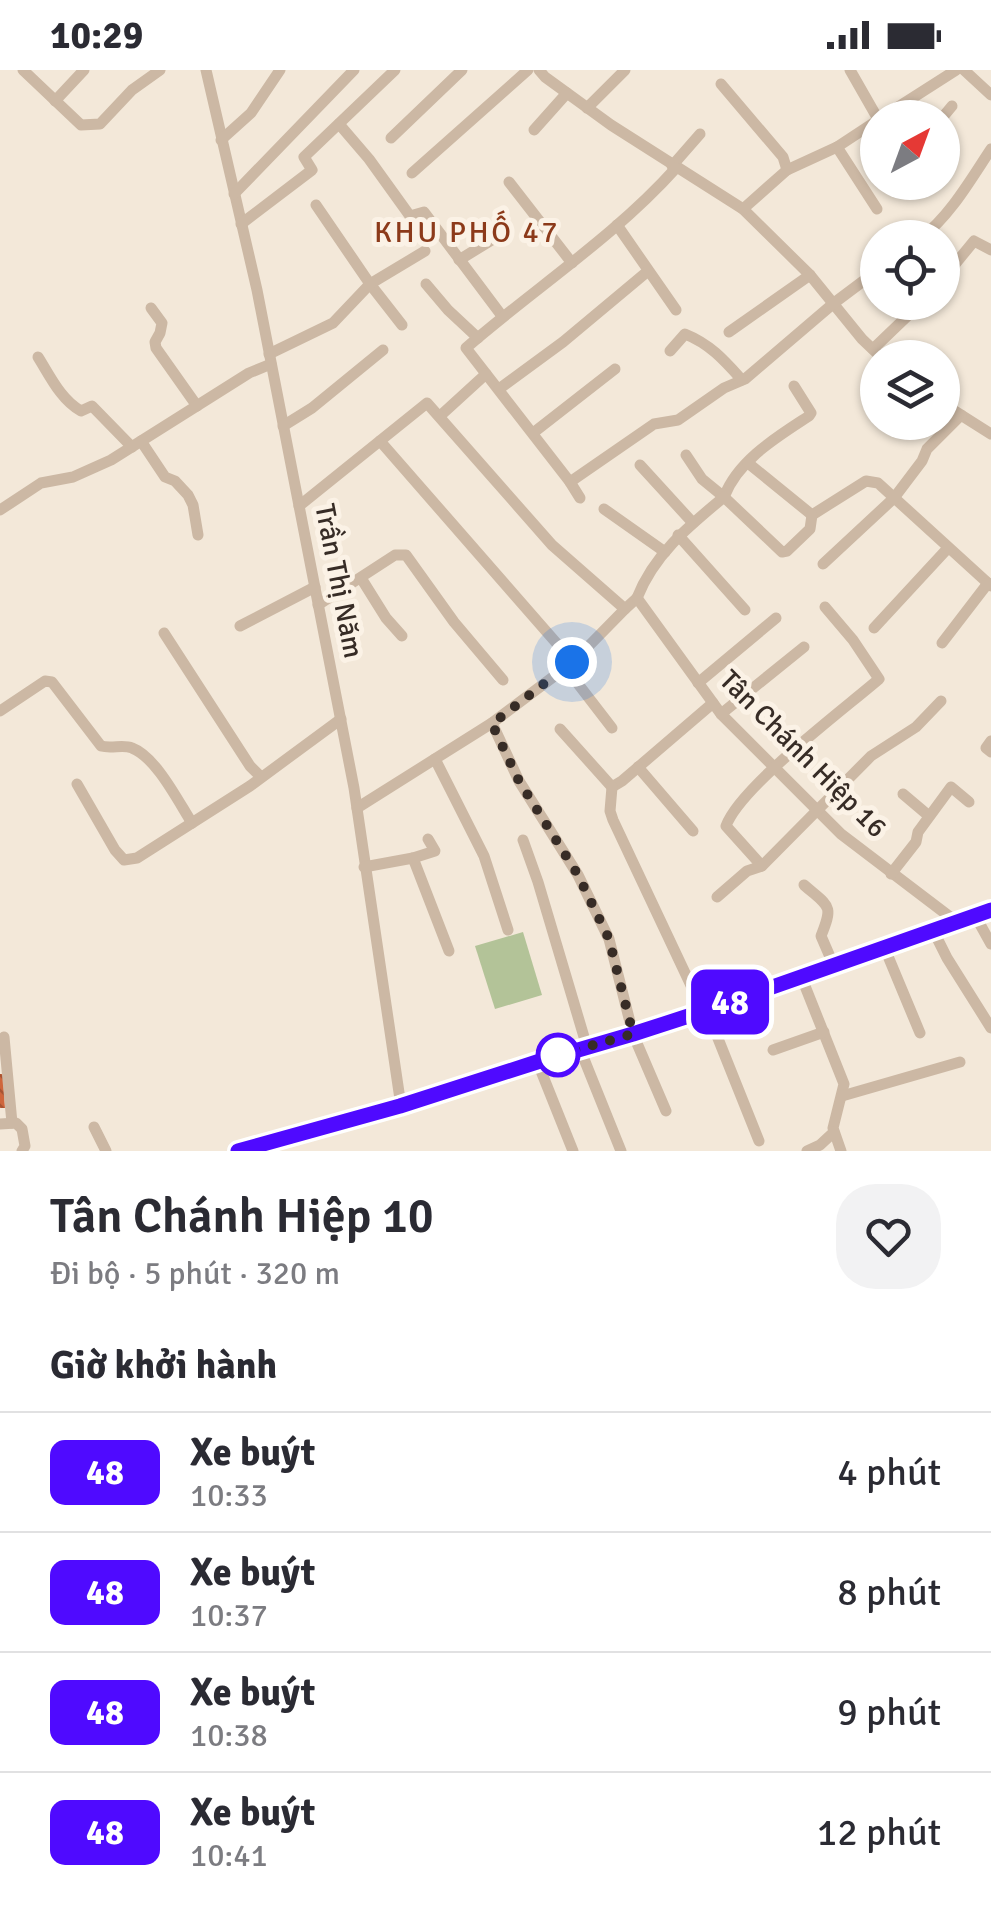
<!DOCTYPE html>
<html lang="vi">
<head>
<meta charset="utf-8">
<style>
	:root { --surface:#fff; --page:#f2f2f3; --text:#2b2b33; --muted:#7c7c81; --line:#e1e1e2 }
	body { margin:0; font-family:Signika,sans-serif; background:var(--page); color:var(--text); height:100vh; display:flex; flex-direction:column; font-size:38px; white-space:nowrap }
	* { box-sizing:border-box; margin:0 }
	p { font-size:32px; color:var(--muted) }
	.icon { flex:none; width:55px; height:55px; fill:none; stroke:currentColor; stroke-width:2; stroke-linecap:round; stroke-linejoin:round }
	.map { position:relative; height:1081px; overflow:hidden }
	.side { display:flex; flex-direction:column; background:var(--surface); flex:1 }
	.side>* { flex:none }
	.badge { padding:0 20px; border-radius:15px; font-size:35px; line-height:65px }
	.needle { width:65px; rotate:41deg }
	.controls { position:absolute; left:860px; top:30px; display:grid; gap:20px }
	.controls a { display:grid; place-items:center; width:100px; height:100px; border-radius:50%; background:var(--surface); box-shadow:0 2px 8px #0004; font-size:50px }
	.you { position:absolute; width:50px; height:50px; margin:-25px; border:8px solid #fff; border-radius:50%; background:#1a73e8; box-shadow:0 0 0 15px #1a73e833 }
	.map>.badge { position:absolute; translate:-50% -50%; box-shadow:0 0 0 5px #fff }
	h2 { padding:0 50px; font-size:38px; line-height:90px }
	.round { display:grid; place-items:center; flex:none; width:105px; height:105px; border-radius:40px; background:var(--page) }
	.summary { display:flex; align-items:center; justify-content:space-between; height:170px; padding:0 50px }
	h1 { font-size:48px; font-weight:600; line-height:75px }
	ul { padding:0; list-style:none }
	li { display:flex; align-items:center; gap:30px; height:120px; padding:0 50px; border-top:2px solid var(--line) }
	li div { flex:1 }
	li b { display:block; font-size:38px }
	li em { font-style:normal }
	li .badge { min-width:110px; font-weight:700; text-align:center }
	.status { display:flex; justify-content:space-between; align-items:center; height:70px; padding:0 50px; background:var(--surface); direction:ltr }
	.status svg { height:28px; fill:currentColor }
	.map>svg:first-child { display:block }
	.pitch { fill:#b3c398 }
	.building { fill:url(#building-back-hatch) }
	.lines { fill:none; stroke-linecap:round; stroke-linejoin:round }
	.minor { stroke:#ccb8a4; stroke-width:11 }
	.line-casing { stroke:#fff; stroke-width:22 }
	.line { stroke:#4f0aff; stroke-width:15 }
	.walk { stroke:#372c26; stroke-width:10; stroke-dasharray:0 18 }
	.stop-dot { fill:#fff; stroke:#4f0aff; stroke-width:5 }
	.labels { text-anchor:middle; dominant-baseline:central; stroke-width:10; stroke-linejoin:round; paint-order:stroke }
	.street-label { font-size:28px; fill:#372c26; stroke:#fbf2e6 }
	.neighbourhood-label { font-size:30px; letter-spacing:2.5px; fill:#8c3a1a; stroke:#fbf2e6 }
</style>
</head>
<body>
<div class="status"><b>10:29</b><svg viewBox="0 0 49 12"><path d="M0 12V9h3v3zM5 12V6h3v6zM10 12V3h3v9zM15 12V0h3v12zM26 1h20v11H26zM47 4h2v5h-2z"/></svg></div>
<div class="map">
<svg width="991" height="1081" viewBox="0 0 991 1081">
	<defs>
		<pattern id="building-back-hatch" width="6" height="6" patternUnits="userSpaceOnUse" patternTransform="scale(2.5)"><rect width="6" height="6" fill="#cf663c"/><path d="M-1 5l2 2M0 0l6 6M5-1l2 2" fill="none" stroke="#a95432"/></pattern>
	</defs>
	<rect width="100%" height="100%" fill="#f3e8d9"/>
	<!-- pitch -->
	<polygon class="pitch" points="523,862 542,925 495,939 475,876"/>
	<!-- building -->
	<polygon class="building" points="0,1004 3,1004 5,1038 0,1038"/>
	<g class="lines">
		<!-- minor -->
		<g class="minor">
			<polyline points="23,0 81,55 100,54 132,20 160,0"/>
			<polyline points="206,0 257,220 354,718 401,1036"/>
			<polyline points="539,0 545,7 611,55 743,139 810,205 862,269 882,288"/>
			<polyline points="850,0 878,49"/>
			<polyline points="964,0 991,25"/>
			<polyline points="721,14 783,87 787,100"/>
			<polyline points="55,31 84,0"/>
			<polyline points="587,38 625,0"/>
			<polyline points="881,48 956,0"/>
			<polyline points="942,48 952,36"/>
			<polyline points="339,54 369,89 410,146 424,142 502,246"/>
			<polyline points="534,60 567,23"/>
			<polyline points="391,68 462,0"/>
			<polyline points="221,70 251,43 280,0"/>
			<polyline points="837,77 877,139"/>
			<polyline points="672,96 700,64"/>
			<path d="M676,98C614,167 535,218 466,278L570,412L654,354L678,350L724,318L745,309L834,233L878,200"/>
			<polyline points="412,103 528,0"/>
			<polyline points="509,112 572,193"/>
			<polyline points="234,124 354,0"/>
			<polyline points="743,139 787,100 837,77 878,50"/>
			<polyline points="241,154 312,100 304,87 395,0"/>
			<polyline points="617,155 676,240"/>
			<path d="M921,168C950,146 971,109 991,79"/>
			<polyline points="459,190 508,160"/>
			<polyline points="942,210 974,171 991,180"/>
			<polyline points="426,214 448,240 478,268"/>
			<polyline points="151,238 162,253 160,263 155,272 156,278 197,336"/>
			<polyline points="402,255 370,214 425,181"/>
			<polyline points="729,262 810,205"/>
			<polyline points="873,279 922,232"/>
			<path d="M670,281L685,264C710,274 724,290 742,310"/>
			<polyline points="269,284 333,253 370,214 316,135"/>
			<path d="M38,287C50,306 61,330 81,341L92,336L132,377"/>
			<polyline points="499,319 563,272 648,201"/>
			<polyline points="942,333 991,364"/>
			<polyline points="440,346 486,304"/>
			<polyline points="283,356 312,338 383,280"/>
			<polyline points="533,363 615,299"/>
			<polyline points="141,371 165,407 175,411 188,425 193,435 198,465"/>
			<polyline points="380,371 573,592"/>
			<path d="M686,385L702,409L724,427C738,390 777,367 809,346L811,343L794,316"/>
			<polyline points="748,393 812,445 866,411 878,413 991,516"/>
			<polyline points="640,395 693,453"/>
			<polyline points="570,412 580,428"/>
			<polyline points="299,436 427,333 552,475 625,539 637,528 721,644 841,764 958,853"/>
			<polyline points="604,439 665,482"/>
			<polyline points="0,440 41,413 73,407 111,390 249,303 271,294"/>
			<polyline points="678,465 745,540"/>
			<polyline points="823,494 894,428 922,391 927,379 961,345"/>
			<polyline points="361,508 386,548 402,566"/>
			<path d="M637,528C654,484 689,456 724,427L782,482L787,481L810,459L812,445"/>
			<polyline points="318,535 395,485 406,485 454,552 503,610"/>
			<polyline points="240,556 315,517"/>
			<polyline points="874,558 948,478"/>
			<polyline points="164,563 250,696 261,707"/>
			<polyline points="942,573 988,513"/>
			<polyline points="565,597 612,658"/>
			<polyline points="698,613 776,548"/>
			<path d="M0,641L45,611L52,612L101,676C112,679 123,674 132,678C156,687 178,731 192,753"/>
			<polyline points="721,644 804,577"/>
			<polyline points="492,653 519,711 578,805 609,869 633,964 666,1041"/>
			<polyline points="560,659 612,717 622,711 713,633"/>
			<polyline points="991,671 986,678 991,682"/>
			<polyline points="435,689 484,786 508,860"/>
			<polyline points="638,697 693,761"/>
			<polyline points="77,714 115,780 124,790 137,788 250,716 341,649"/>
			<polyline points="612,717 610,741 613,750 703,941"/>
			<polyline points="903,724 929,746"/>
			<polyline points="357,738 492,653 573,592 625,539"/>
			<polyline points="523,770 538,812 587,977"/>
			<polyline points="413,788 449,881"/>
			<path d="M762,796L726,756C740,717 843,640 879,609L853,570L825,537"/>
			<polyline points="364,797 413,788 435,781 428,769"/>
			<polyline points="891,804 916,772 918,762 951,717 969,732"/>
			<path d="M804,815C829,837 834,834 821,866L834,896"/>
			<polyline points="717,827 747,801 762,796 871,686 916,657 941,631"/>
			<polyline points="976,847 991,874"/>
			<polyline points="934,862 947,888 991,958"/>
			<polyline points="885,879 920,963"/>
			<polyline points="801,906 844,1014 833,1058 841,1081"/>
			<polyline points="707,941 759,1071"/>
			<polyline points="4,967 12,1053"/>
			<polyline points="580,979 621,1081"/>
			<polyline points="773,980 824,962"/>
			<polyline points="537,991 573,1081"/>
			<polyline points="842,1026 960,992"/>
			<polyline points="0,1054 16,1053 22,1059 25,1076 22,1081"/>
			<polyline points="94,1057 106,1081"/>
			<polyline points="238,1081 401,1036 537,991 707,941 991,840"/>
			<polyline points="807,1081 820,1075 834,1062"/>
		</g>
	</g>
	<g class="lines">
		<defs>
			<polyline id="line" points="238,1081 400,1036 537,992 633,964 707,940 991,840"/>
		</defs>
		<!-- line casing -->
		<use href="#line" class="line-casing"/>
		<!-- line -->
		<use href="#line" class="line"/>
		<!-- walk -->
		<polyline class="walk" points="558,985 633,964 609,869 578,805 519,711 492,654 572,592"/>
	</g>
	<!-- markers -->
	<circle class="stop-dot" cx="558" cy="985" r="20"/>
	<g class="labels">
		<!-- street labels -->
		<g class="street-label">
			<text transform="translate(339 511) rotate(79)">Trần Thị Năm</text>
			<text transform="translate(803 684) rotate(45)">Tân Chánh Hiệp 16</text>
		</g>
		<!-- neighbourhood labels -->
		<g class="neighbourhood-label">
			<text x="467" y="162">KHU PHỐ 47</text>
		</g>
	</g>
</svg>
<div class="controls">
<a><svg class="needle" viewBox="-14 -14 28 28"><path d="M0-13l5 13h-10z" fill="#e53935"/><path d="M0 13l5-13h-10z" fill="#7c7c81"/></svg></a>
<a><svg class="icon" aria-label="locate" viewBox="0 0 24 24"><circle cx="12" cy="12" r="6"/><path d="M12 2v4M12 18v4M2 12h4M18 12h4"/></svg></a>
<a><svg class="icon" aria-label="layers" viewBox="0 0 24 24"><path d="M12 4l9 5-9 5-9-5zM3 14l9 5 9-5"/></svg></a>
</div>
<div class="you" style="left:572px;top:592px"></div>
<b class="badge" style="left:730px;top:932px;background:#4f0aff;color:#fff">48</b>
</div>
<section class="side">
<div class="summary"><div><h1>Tân Chánh Hiệp 10</h1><p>Đi bộ · 5 phút · 320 m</p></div><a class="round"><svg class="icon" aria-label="heart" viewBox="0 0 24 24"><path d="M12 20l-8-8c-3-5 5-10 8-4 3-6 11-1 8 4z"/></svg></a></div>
<h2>Giờ khởi hành</h2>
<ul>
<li><span class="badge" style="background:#4f0aff;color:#fff">48</span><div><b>Xe buýt</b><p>10:33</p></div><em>4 phút</em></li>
<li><span class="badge" style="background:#4f0aff;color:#fff">48</span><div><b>Xe buýt</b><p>10:37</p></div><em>8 phút</em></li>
<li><span class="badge" style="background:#4f0aff;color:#fff">48</span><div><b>Xe buýt</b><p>10:38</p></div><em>9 phút</em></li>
<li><span class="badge" style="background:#4f0aff;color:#fff">48</span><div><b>Xe buýt</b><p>10:41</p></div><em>12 phút</em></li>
</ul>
</section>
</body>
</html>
